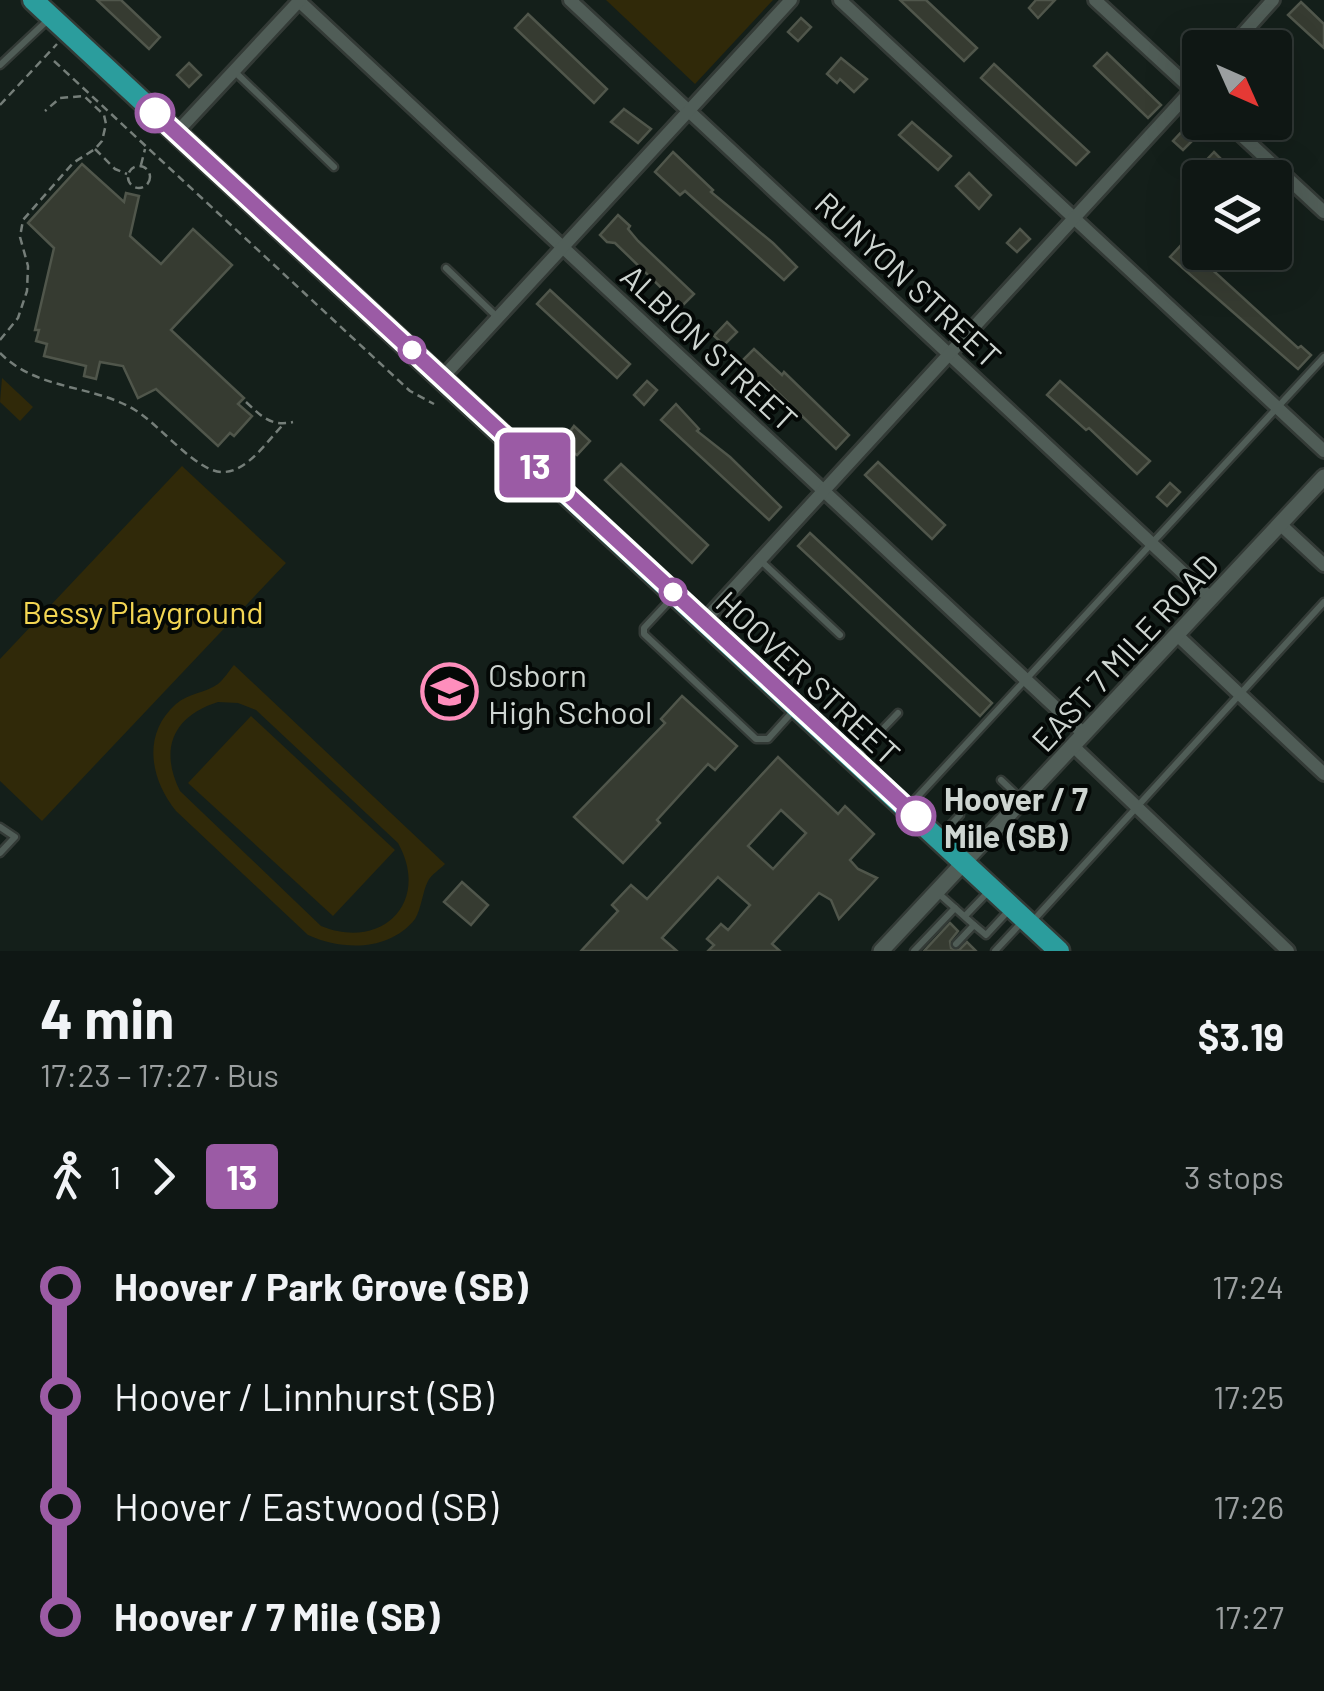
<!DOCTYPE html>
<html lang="en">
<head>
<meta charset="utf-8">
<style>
	:root { --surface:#0f1714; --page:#1d2422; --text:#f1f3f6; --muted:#9b9fa0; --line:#2f3634 }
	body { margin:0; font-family:Barlow,sans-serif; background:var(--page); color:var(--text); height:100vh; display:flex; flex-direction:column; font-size:38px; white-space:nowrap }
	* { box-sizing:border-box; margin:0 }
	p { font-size:32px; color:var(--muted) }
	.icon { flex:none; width:55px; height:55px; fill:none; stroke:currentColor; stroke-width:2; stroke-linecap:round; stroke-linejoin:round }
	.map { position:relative; height:951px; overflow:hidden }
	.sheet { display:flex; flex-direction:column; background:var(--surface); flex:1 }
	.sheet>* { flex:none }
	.badge { padding:0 20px; border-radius:8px; font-size:35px; line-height:65px }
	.needle { width:65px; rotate:135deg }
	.fabs { position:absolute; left:1182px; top:30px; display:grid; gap:20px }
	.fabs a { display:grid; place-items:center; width:110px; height:110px; border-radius:10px; background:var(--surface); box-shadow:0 10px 40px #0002,0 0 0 2px var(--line); font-size:50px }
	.map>.badge { position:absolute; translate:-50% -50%; box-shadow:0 0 0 5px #fff }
	.legs { display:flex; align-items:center; gap:15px; height:110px; padding:0 40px; font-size:32px }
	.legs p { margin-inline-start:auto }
	.headline { display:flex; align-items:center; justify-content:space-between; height:170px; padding:0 40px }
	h1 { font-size:55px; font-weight:700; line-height:75px }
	ul { padding:0 40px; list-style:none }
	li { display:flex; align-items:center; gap:35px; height:110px; font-size:38px }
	li i { display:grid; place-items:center; width:15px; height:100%; margin:0 12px; background:currentColor }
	li i::after { content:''; width:25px; height:25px; margin:-12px; border:8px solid; border-radius:50%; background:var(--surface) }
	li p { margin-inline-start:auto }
	li:first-child i { background:linear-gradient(#0000 50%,currentColor 0) }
	li:last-child i { background:linear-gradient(currentColor 50%,#0000 0) }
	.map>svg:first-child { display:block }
	.green { fill:#302909; fill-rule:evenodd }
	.building { fill:#363b31; stroke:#50564b; stroke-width:2.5; fill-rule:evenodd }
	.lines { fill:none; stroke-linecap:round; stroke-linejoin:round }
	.service-casing { stroke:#333a36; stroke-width:11 }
	.minor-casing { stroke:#333a36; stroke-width:18 }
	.tertiary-casing { stroke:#333a36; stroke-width:20 }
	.primary-casing { stroke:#333a36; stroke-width:25 }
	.path { stroke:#757e79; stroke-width:2.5; stroke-dasharray:8 5; stroke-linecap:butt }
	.service { stroke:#505d57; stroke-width:6 }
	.minor { stroke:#505d57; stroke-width:12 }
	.tertiary { stroke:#505d57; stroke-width:15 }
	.primary { stroke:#2b9d9d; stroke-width:20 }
	.line-1-casing { stroke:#fff; stroke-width:22 }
	.line-1 { stroke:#9b5ba5; stroke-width:15 }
	.stop-1-dot { fill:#fff; stroke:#9b5ba5; stroke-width:5 }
	.labels { text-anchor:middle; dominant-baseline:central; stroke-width:8; stroke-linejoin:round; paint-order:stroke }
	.street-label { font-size:32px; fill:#ced5d1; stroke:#040806 }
	.park-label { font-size:32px; fill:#f3d653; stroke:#040806 }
	.poi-label { font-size:32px; fill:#ced5d1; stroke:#040806; text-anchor:start }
	.stop-label { font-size:32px; font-weight:bold; fill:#ced5d1; stroke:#040806; text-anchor:start }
</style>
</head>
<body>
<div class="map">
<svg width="1324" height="951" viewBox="0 0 1324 951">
	<rect width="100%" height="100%" fill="#141f1a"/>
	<!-- green -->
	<g class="green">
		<polygon points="606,0 773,0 695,84"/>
		<polygon points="2,378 33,407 20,421 0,402"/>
		<polygon points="182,466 286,563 42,821 0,781 0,659"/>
		<path d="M234,665L445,864C440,869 431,875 428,881C422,893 422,907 415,919C390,951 343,951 308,935L176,811C151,780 141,735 176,704C189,693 205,693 218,684C224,679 229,671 234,665ZM218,702L238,703L256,710L398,843C431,902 382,951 321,926L180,791C159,749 173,716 218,702Z"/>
		<polygon points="251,716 395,850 333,916 188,783"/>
	</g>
	<!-- building -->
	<g class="building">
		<polygon points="97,0 121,0 160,37 149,49"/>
		<polygon points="900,0 926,0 977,48 964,61"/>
		<polygon points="1036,0 1055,0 1038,18 1029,8"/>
		<polygon points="1301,2 1324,24 1324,48 1288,15"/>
		<polygon points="528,14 607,89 594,103 515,28"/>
		<polygon points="801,18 811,27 798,41 788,32"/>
		<polygon points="1107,53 1161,105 1148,118 1094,66"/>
		<polygon points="841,58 867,79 854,92 840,79 837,83 827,74"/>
		<polygon points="189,63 201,75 189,87 177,75"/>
		<polygon points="994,64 1089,152 1076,165 981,78"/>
		<polygon points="624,109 651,129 638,143 611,122"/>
		<polygon points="912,122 951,156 938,170 899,135"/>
		<polygon points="1186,127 1196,137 1183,150 1173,141"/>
		<polygon points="673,152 713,190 711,192 773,243 797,267 784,280 685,191 680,195 655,172"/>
		<polygon points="1214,152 1224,162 1222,164 1236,178 1205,178 1197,170"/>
		<polygon points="82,164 124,202 126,193 139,196 130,236 161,264 193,229 232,265 171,330 244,398 238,404 252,416 234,436 230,433 218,446 156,389 138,398 123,366 100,362 96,379 84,376 86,366 44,356 47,344 36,341 39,330 35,330 54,248 28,223"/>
		<polygon points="969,173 991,195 979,209 956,186"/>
		<polygon points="618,215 630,226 628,229 638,241 694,294 681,307 615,243 607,242 600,235"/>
		<polygon points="1020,229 1030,239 1017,252 1007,243"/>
		<polygon points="1183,243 1298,348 1301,346 1311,355 1298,369 1170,257"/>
		<polygon points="550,290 630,364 617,378 537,304"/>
		<polygon points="727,322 737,332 724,345 714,336"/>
		<polygon points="754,349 782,375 784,372 849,435 836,449 767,382 765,385 741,362"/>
		<polygon points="647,381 657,390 644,405 634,395"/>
		<polygon points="1060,381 1150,461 1137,474 1089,428 1086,430 1047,395"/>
		<polygon points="676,404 699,429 697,431 730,457 781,507 769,520 661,420"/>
		<polygon points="574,426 590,441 577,455 561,444"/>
		<polygon points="878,462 945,525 932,539 865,475"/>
		<polygon points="621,464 708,545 692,563 605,480"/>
		<polygon points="1170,483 1180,492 1167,506 1157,497"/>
		<polygon points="810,533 992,703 980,716 798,546"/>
		<polygon points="682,696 737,746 715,770 708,764 657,820 660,823 623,863 574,817 665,723 661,719"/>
		<path d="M778,757L838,814L845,806L874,834L850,860L858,869L877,878L839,919L831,900L819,893L772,944L780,951H708L714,945L707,939L721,924L728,930L750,905L718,877L662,938L677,951H581L618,911L612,905L631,885L647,899ZM781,810L806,833L773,869L748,846Z"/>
		<polygon points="462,882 488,905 471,925 444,902"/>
		<polygon points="950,923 958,931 950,941 951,948 959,950 967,942 976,951 924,951"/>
	</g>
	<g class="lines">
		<defs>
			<g id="service">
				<polyline points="0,65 50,18"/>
				<polyline points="234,71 334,167"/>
				<polyline points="446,268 497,317"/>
				<polyline points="761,561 840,635"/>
				<polyline points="671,599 644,628 644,634 756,739 768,739 795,709"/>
				<polyline points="855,758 898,713"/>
				<polyline points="1001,780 1021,799"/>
				<polyline points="908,807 1324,357"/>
				<polyline points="0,827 15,837 0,853"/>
				<polyline points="940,836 960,815"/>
				<polyline points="937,892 974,925"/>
				<polyline points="965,916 988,892"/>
				<polyline points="1031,923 1324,602"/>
				<polyline points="956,944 974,925 986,935 1011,908"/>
				<polyline points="914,951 955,908"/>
				<polyline points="995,951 1021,923"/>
			</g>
			<g id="minor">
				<polyline points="298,0 1084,734"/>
				<polyline points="570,0 1211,599"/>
				<polyline points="840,0 1324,451"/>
				<polyline points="1095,0 1200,97"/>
				<polyline points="1230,48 1273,0"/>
				<polyline points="1227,122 1324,212"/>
				<polyline points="177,132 300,0"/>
				<polyline points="442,378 791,0"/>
				<polyline points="1281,525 1324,565"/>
				<polyline points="704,621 1200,81"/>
				<polyline points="1177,635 1324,774"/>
				<polyline points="1073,746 1288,951"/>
			</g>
			<polyline id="tertiary" points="881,951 1324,477"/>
			<polyline id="primary" points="33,0 1059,951"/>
		</defs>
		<!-- service casing -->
		<use href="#service" class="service-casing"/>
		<!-- minor casing -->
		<use href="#minor" class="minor-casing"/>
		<!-- tertiary casing -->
		<use href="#tertiary" class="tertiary-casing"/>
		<!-- primary casing -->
		<use href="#primary" class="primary-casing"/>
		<!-- path -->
		<g class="path">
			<polyline points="54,61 410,391 434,404"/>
			<polyline points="0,105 57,44"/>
			<polyline points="95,149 115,169 127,174"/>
			<polyline points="141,165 145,149"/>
			<circle cx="139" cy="177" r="11"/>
			<polyline points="0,340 18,318 27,291 28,266 20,237 23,220 73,163 95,149 102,141 106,124 104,115 84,96 60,98 45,111"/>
			<path d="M0,353C38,391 92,384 135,410C159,424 198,474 224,472C248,471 267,441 283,425"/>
			<path d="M246,402C261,416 271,427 293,422"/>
		</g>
		<!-- service -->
		<use href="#service" class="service"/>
		<!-- minor -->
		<use href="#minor" class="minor"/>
		<!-- tertiary -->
		<use href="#tertiary" class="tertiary"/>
		<!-- primary -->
		<use href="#primary" class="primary"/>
	</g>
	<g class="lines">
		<defs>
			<polyline id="line-1" points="155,113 916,816"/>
		</defs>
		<!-- line-1 casing -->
		<use href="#line-1" class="line-1-casing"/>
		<!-- line-1 -->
		<use href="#line-1" class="line-1"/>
	</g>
	<!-- icons -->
	<defs>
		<symbol id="school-ring" viewBox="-11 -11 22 22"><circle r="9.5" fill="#040806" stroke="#fe8ebc" stroke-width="1.5"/><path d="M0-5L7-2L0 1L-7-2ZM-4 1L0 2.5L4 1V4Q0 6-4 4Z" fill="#fe8ebc"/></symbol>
	</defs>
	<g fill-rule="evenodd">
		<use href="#school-ring" x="418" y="660" width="63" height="63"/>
	</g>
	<!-- markers -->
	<g class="stop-1-dot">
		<circle cx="155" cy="113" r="18"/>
		<circle cx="412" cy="350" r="12"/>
		<circle cx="673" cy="592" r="12"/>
		<circle cx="916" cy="816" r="18"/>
	</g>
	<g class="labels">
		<!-- street labels -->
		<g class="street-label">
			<text transform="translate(909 279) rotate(43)">RUNYON STREET</text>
			<text transform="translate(710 347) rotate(43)">ALBION STREET</text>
			<text transform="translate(1124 652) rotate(-47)">EAST 7 MILE ROAD</text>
			<text transform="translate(809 677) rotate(43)">HOOVER STREET</text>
		</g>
		<!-- park labels -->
		<g class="park-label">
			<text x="143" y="611">Bessy Playground</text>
		</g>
		<!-- poi labels -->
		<g class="poi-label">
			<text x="488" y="674">Osborn<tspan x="488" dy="37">High School</tspan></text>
		</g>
		<!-- stop labels -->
		<g class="stop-label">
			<text x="944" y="798">Hoover / 7<tspan x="944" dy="37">Mile (SB)</tspan></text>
		</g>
	</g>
</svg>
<div class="fabs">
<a><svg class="needle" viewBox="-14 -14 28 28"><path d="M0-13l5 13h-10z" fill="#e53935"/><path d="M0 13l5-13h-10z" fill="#9b9fa0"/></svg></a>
<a><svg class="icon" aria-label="layers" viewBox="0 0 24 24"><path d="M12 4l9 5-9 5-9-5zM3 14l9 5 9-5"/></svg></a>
</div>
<b class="badge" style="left:535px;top:465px;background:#9b5ba5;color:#fff">13</b>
</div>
<section class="sheet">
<div class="headline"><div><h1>4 min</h1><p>17:23 – 17:27 · Bus</p></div><b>$3.19</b></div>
<div class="legs"><svg class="icon" aria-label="walk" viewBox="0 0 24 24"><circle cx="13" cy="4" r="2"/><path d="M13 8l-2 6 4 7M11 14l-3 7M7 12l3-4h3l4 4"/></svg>1<svg class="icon" aria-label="forward" viewBox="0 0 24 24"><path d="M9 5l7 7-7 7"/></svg><b class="badge" style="background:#9b5ba5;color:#fff">13</b><p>3 stops</p></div>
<ul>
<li><i style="color:#9b5ba5"></i><b>Hoover / Park Grove (SB)</b><p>17:24</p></li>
<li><i style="color:#9b5ba5"></i><span>Hoover / Linnhurst (SB)</span><p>17:25</p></li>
<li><i style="color:#9b5ba5"></i><span>Hoover / Eastwood (SB)</span><p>17:26</p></li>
<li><i style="color:#9b5ba5"></i><b>Hoover / 7 Mile (SB)</b><p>17:27</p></li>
</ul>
</section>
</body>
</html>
